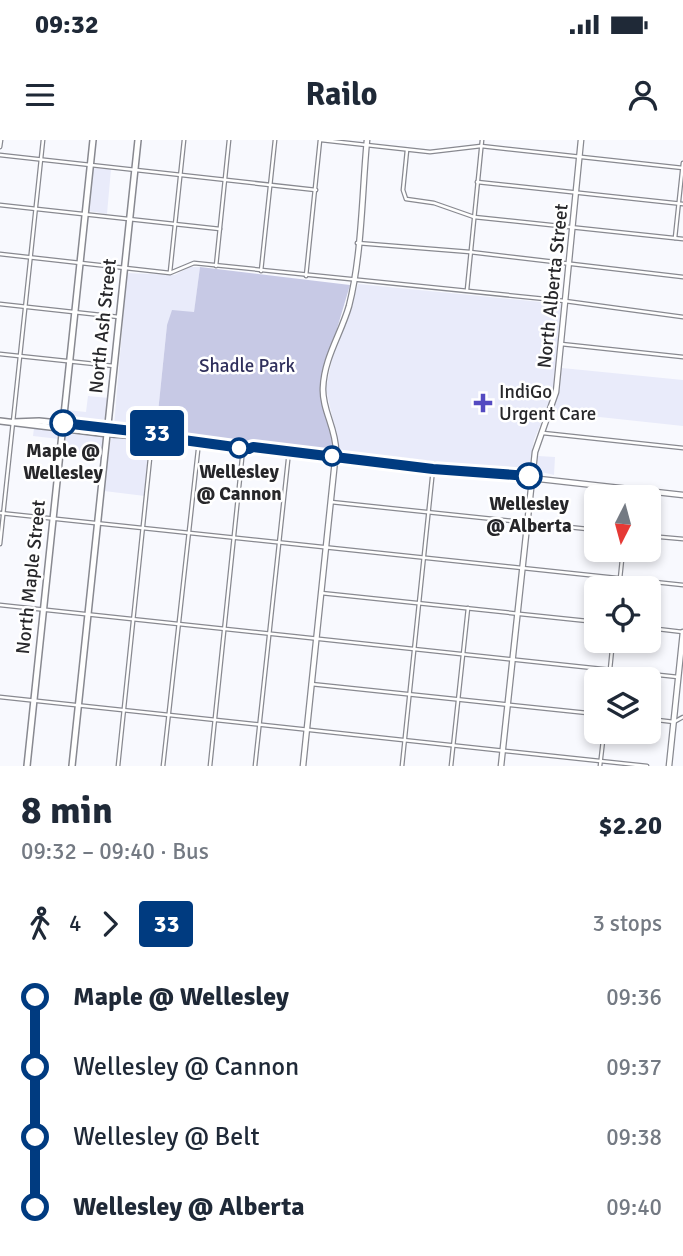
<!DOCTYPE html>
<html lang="en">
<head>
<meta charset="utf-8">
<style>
	:root { --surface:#fff; --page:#f6f6f7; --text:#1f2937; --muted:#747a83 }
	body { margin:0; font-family:Signika,sans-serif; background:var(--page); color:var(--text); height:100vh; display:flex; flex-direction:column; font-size:26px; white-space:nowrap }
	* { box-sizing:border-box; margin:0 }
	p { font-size:23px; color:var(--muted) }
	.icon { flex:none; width:38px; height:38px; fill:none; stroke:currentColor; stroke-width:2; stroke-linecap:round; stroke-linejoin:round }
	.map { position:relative; height:626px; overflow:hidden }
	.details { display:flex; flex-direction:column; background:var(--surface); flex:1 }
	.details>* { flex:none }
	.badge { padding:0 14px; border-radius:5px; font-size:24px; line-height:46px }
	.needle { width:46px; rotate:186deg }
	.buttons { position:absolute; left:584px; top:345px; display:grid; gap:14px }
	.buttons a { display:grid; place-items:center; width:77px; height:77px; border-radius:10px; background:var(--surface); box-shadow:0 4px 10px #0003; font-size:35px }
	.map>.badge { position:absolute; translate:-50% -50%; box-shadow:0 0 0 4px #fff }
	.legs { display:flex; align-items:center; gap:10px; height:77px; padding:0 21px; font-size:23px }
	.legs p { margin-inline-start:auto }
	.summary { display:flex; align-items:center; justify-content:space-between; height:119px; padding:0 21px }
	h1 { font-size:38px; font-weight:800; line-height:52px }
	ul { padding:0 21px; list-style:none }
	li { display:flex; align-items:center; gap:24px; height:70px; font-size:26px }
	li i { display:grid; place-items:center; width:10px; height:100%; margin:0 9px; background:currentColor }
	li i::after { content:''; width:18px; height:18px; margin:-9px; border:5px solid; border-radius:50%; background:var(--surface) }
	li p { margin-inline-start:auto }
	li:first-child i { background:linear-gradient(#0000 50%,currentColor 0) }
	li:last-child i { background:linear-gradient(currentColor 50%,#0000 0) }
	.status { display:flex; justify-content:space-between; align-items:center; height:49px; padding:0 35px; background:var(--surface); direction:ltr }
	.status svg { height:19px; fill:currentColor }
	header { display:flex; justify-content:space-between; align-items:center; height:91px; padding:0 21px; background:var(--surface); font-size:32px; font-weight:800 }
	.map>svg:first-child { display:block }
	.built { fill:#e9ebfa }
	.green { fill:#c7c9e5 }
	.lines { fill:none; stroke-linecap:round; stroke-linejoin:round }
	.street-casing { stroke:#888990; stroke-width:5 }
	.secondary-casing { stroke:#888990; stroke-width:7 }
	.primary-casing { stroke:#888990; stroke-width:8 }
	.street { stroke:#fff; stroke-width:2.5 }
	.secondary { stroke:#fff; stroke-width:4.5 }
	.primary { stroke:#fff; stroke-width:5 }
	.line-1-casing { stroke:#fff; stroke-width:16 }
	.line-1 { stroke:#003b80; stroke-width:10 }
	.poi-dot { fill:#544ac1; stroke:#fff; stroke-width:2.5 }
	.stop-1-dot { fill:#fff; stroke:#003b80; stroke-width:3.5 }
	.labels { text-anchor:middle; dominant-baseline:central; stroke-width:5; stroke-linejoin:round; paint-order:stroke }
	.street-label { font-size:19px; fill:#27272a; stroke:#fff }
	.park-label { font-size:19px; fill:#30305c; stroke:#fff }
	.poi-label { font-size:19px; fill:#27272a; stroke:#fff; text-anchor:start }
	.stop-label { font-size:19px; font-weight:bold; fill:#27272a; stroke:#fff }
</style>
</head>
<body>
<div class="status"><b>09:32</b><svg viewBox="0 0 49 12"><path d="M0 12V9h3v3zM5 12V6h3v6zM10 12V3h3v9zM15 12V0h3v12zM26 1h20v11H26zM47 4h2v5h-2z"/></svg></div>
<header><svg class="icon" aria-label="menu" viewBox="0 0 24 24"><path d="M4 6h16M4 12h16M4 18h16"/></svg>Railo<svg class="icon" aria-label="person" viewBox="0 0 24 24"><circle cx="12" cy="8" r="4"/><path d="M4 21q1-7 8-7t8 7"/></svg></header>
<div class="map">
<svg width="683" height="626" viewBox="0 0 683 626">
	<rect width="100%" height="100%" fill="#f8f9fe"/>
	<!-- built -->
	<g class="built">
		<polygon points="93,28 111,29 107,74 88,71"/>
		<polygon points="189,127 200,127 194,173 167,185 156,292 114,286 127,133 175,135"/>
		<polygon points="358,144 561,164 554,252 534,300 528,331 340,312 326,249 332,219"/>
		<polygon points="562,228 683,240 683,286 553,272"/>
		<polygon points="88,256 109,258 105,285 66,280 67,270 86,272"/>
		<polygon points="34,288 58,291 59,299 33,296"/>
		<polygon points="66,292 104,296 103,316 62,313"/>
		<polygon points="111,297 151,302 145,356 104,351"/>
		<polygon points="538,316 555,317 554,335 537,331"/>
	</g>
	<!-- green -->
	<polygon class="green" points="200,127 350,145 320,246 333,300 332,310 156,292 167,185 172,170 194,172"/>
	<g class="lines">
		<defs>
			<g id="street">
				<polyline points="321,0 430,12 481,6 683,28"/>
				<polyline points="0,7 1,0"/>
				<polyline points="407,10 403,50 406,59 434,63 474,77 683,99"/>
				<polyline points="0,15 316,50"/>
				<polyline points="477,42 683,64"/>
				<polyline points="0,65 220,89"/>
				<polyline points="675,98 683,23"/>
				<polyline points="357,103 470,112 683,137"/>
				<polyline points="0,114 170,133 194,123 565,161 683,177"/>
				<polyline points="216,126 229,0"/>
				<polyline points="261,131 275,0"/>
				<polyline points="170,132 184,0"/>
				<polyline points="306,136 320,0"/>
				<polyline points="467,150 482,0"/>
				<polyline points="0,164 119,177"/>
				<polyline points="561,204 683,217"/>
				<polyline points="0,214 114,226"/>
				<polyline points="543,293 683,308"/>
				<polyline points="331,362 597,390"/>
				<polyline points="0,373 683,445"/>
				<polyline points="649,396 683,399"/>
				<polyline points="0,404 43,0"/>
				<polyline points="619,448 623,410"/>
				<polyline points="321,453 597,482"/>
				<polyline points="0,465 678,537"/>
				<polyline points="649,488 683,492"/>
				<polyline points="609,539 613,500"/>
				<polyline points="311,544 597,574"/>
				<polyline points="0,557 647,626"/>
				<polyline points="649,579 674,582 683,577"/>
				<polyline points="118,626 152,299"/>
				<polyline points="163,626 199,301"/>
				<polyline points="210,626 243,309"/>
				<polyline points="255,626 289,311"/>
				<polyline points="402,626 433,329"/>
				<polyline points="451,626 468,468"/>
				<polyline points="600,626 604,592"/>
			</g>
			<g id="secondary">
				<polyline points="108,288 175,296 176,299"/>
				<path d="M108,294C129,297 246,302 253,307"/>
				<polyline points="230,304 232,307 253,307 683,355"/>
				<polyline points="340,317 356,316 527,336"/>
				<path d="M303,626L336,311C336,288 322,270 323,248C324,218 341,194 349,166C362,115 362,52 367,0"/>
				<polyline points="501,626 535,312 556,252 581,0"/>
				<polyline points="669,626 683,492"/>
			</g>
			<g id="primary">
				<polyline points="0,281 108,294"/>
				<polyline points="13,282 39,281 108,288"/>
				<polyline points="27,626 93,0"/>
				<polyline points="72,626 138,0"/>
			</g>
		</defs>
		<!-- street casing -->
		<use href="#street" class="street-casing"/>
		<!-- secondary casing -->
		<use href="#secondary" class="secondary-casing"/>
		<!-- primary casing -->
		<use href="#primary" class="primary-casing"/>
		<!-- street -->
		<use href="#street" class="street"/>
		<!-- secondary -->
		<use href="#secondary" class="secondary"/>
		<!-- primary -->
		<use href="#primary" class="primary"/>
	</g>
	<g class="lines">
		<defs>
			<polyline id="line-1" points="63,283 175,296 176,299 249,309 253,307 433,329 529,336"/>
		</defs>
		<!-- line-1 casing -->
		<use href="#line-1" class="line-1-casing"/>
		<!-- line-1 -->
		<use href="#line-1" class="line-1"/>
	</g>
	<!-- markers -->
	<path class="poi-dot" d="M479.5 252.5h7v7h7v7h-7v7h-7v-7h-7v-7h7z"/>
	<g class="stop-1-dot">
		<circle cx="63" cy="283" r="12"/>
		<circle cx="239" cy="308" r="9"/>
		<circle cx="332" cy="316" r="9"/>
		<circle cx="529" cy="336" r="12"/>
	</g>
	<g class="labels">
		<!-- street labels -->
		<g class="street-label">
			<text transform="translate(553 146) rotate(-84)">North Alberta Street</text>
			<text transform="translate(103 186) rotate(-84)">North Ash Street</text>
			<text transform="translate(31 437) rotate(-84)">North Maple Street</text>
		</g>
		<!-- park labels -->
		<g class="park-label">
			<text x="247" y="226">Shadle Park</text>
		</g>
		<!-- poi labels -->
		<g class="poi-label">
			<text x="499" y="252">IndiGo<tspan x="499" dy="22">Urgent Care</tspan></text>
		</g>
		<!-- stop labels -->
		<g class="stop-label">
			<text x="63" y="311">Maple @<tspan x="63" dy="22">Wellesley</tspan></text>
			<text x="239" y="332">Wellesley<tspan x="239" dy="22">@ Cannon</tspan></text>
			<text x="529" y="364">Wellesley<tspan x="529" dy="22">@ Alberta</tspan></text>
		</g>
	</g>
</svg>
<div class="buttons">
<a><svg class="needle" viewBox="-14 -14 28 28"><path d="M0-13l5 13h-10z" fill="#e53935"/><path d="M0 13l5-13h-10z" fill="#747a83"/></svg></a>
<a><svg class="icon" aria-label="locate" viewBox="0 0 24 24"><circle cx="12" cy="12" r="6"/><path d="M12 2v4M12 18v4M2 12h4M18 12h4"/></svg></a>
<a><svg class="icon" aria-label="layers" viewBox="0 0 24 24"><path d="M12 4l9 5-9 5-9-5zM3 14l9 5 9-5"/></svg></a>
</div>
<b class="badge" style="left:157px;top:293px;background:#003b80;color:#fff">33</b>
</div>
<section class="details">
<div class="summary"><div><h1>8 min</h1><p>09:32 – 09:40 · Bus</p></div><b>$2.20</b></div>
<div class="legs"><svg class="icon" aria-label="walk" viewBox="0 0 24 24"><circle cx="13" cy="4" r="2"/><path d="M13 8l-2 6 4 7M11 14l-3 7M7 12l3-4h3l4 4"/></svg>4<svg class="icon" aria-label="forward" viewBox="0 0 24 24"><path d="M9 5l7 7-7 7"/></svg><b class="badge" style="background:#003b80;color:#fff">33</b><p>3 stops</p></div>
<ul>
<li><i style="color:#003b80"></i><b>Maple @ Wellesley</b><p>09:36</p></li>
<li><i style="color:#003b80"></i><span>Wellesley @ Cannon</span><p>09:37</p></li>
<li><i style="color:#003b80"></i><span>Wellesley @ Belt</span><p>09:38</p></li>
<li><i style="color:#003b80"></i><b>Wellesley @ Alberta</b><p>09:40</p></li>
</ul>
</section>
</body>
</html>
